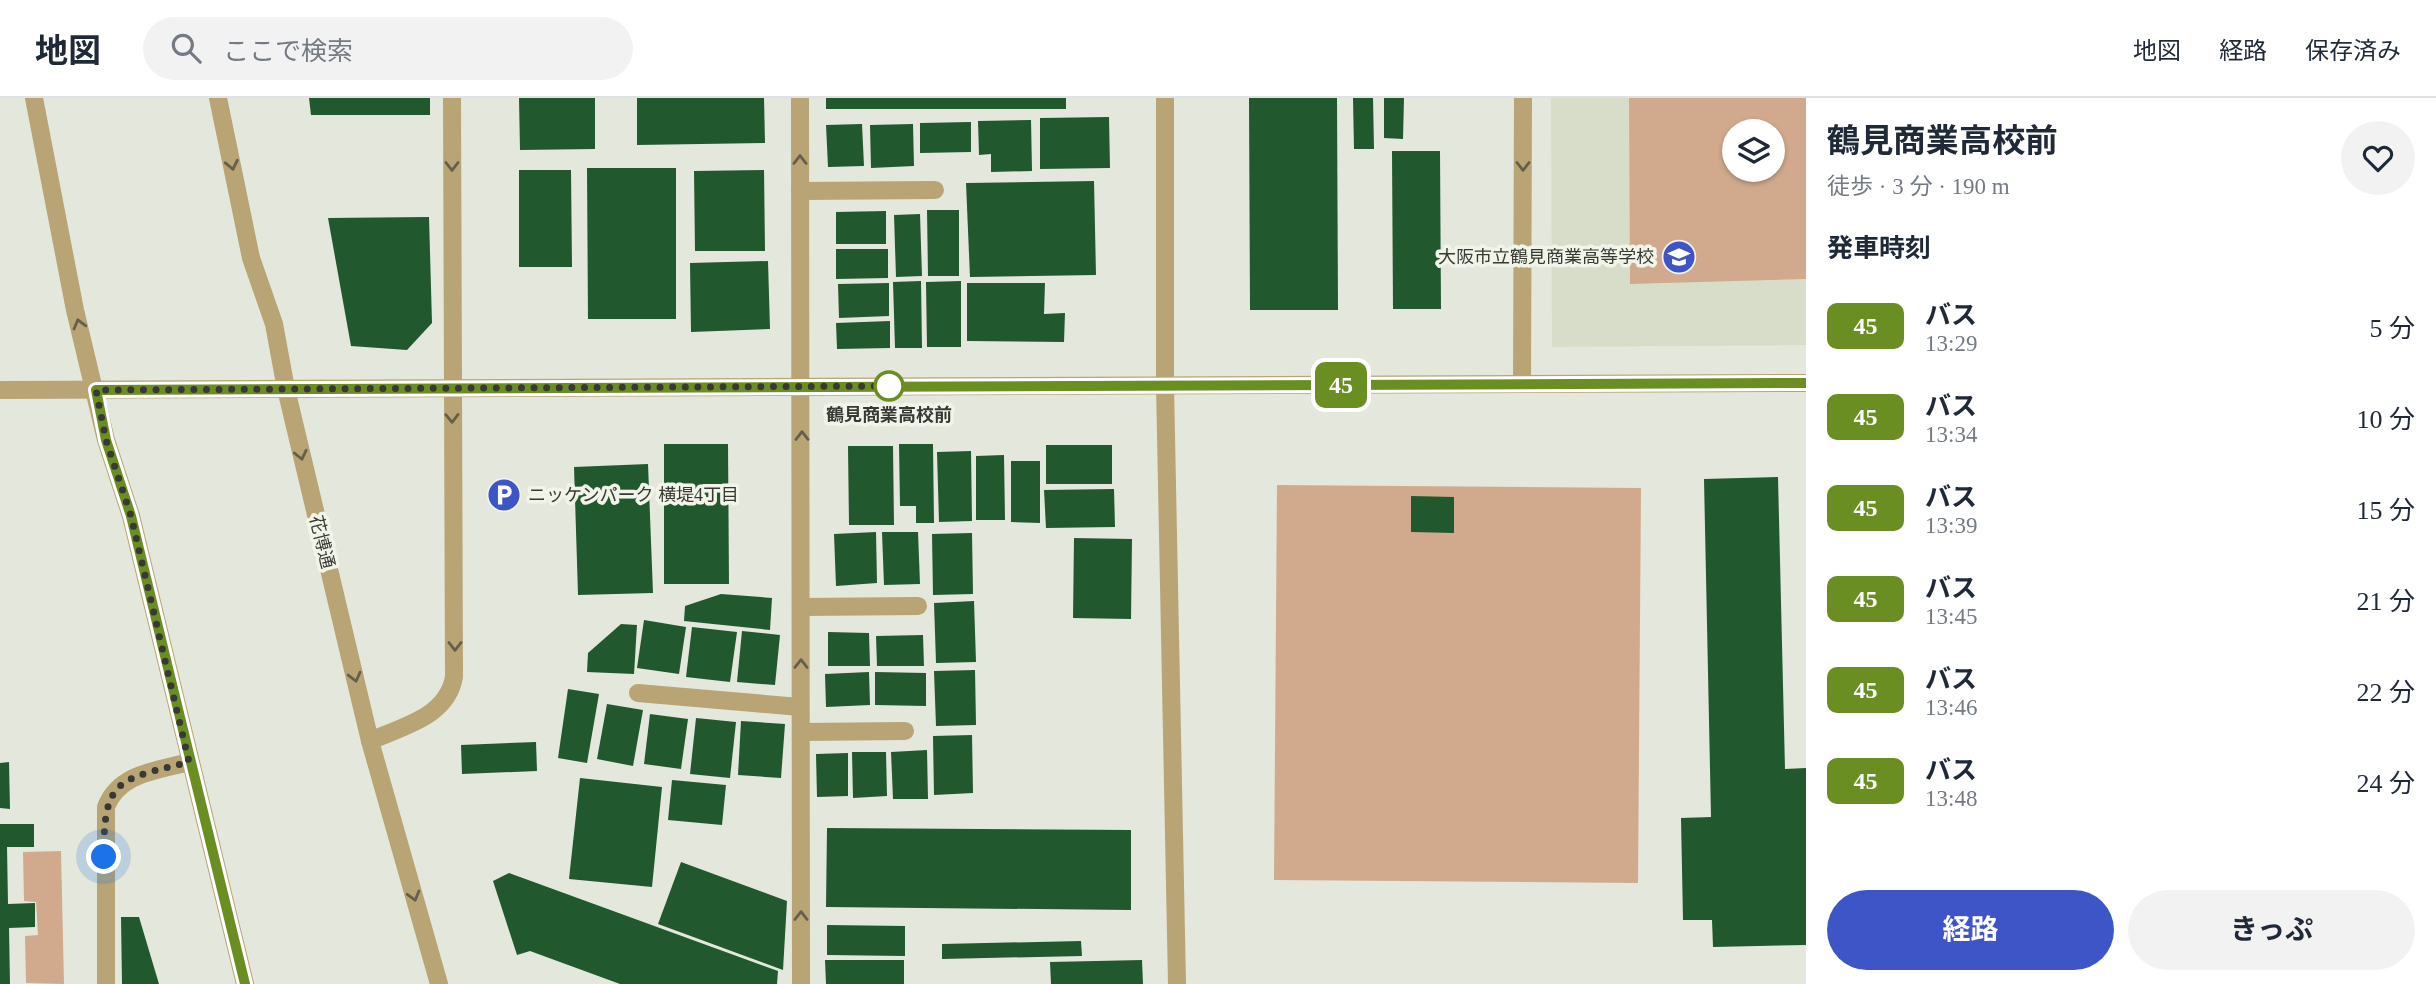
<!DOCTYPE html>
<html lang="ja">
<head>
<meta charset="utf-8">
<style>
	:root { --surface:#fff; --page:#f2f2f3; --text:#1f2937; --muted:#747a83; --line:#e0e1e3; --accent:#3e55c8 }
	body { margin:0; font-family:"Times New Roman","Noto Sans JP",serif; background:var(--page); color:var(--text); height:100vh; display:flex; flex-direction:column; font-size:26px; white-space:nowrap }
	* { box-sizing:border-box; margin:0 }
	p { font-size:23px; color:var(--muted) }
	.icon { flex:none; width:38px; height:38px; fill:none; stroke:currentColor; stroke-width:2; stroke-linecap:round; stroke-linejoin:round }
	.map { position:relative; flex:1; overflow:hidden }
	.sheet { display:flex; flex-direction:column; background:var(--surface); width:630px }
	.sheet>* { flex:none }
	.badge { padding:0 14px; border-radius:10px; font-size:24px; line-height:46px }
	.tools { position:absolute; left:1722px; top:21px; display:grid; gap:14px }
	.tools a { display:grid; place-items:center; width:63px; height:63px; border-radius:50%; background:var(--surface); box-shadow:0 2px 5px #0004; font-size:35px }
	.you { position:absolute; width:35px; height:35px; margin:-18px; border:5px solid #fff; border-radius:50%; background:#1a73e8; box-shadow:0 0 0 10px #1a73e833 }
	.map>.badge { position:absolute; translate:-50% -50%; box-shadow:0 0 0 4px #fff }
	h2 { padding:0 21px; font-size:26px; line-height:63px }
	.round { display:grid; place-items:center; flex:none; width:74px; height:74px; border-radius:37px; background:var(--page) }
	.summary { display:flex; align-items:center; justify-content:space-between; height:119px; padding:0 21px }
	h1 { font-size:33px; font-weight:700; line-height:52px }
	.button { display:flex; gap:14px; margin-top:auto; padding:14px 21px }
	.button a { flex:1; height:80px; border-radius:42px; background:var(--accent); color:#fff; font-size:28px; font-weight:700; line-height:80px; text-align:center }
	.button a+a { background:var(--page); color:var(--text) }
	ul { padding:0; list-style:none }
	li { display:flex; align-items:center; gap:21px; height:91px; padding:0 21px }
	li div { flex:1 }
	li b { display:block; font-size:26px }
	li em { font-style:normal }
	li .badge { min-width:77px; font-weight:700; text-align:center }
	header { display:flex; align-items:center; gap:42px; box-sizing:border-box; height:98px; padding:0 35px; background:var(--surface); border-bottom:2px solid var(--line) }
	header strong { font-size:33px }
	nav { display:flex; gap:38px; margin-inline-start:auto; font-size:24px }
	.search { width:490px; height:63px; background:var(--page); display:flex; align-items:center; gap:18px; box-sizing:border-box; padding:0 24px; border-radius:38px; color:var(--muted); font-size:26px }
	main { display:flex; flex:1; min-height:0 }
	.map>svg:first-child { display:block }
	.built { fill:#d8ddc9; fill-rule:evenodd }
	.green { fill:#d1aa8e; fill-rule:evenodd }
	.building { fill:#22582e }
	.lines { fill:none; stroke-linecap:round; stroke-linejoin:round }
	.service { stroke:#b8a475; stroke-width:18 }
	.minor { stroke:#b8a475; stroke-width:18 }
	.tertiary { stroke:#b8a475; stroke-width:18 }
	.oneway { stroke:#655e4b }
	.line-casing { stroke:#fff; stroke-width:16 }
	.line { stroke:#6b8e23; stroke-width:10 }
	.walk { stroke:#383934; stroke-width:7; stroke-dasharray:0 12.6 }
	.stop-dot { fill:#fff; stroke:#6b8e23; stroke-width:3.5 }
	.labels { text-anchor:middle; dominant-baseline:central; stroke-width:7; stroke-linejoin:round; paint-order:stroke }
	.poi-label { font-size:18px; fill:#383934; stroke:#f1f4e8; text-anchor:end }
	.stop-label { font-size:18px; font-weight:bold; fill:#383934; stroke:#f1f4e8 }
	.street-label { font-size:18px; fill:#383934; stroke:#f1f4e8 }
</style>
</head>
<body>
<header>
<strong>地図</strong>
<div class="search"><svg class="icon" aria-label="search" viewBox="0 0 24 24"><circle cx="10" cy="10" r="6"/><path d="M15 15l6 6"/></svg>ここで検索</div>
<nav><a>地図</a><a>経路</a><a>保存済み</a></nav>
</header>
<main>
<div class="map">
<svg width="1806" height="886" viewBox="0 0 1806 886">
	<rect width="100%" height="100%" fill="#e4e7db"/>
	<!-- built -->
	<path class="built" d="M1551,0H1806V247L1552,249ZM1734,33H1773V72H1734Z"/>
	<!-- green -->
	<g class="green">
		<path d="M1629,0H1806V181L1630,186ZM1773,33V72H1734V33Z"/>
		<polygon points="1277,387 1641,390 1638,785 1274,782"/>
		<polygon points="61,753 64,886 26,885 25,838 38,837 36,804 24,803 23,754"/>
	</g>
	<!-- building -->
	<g class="building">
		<polygon points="309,0 430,0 430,17 311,17"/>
		<polygon points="519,0 595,0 595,51 520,52"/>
		<polygon points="637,0 764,0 765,45 637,47"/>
		<rect x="826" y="0" width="240" height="11"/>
		<polygon points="1249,0 1337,0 1338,212 1250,212"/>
		<polygon points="1353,0 1373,0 1374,51 1354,51"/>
		<polygon points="1384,0 1404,0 1403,41 1384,40"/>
		<polygon points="1109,19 1110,70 1040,71 1040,20"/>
		<polygon points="1031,22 1032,73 991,74 991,56 979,57 978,23"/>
		<polygon points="971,24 971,54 920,55 920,25"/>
		<polygon points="862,26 864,68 828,69 826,27"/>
		<polygon points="913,26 914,68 871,70 870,27"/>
		<polygon points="1392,53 1440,53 1441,211 1393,211"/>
		<polygon points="587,70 676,70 676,221 588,221"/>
		<polygon points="519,72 571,72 572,169 519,169"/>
		<polygon points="764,72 765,153 695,153 694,73"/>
		<polygon points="1094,83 1096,177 970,179 966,85"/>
		<polygon points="927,112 959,112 959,178 928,178"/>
		<polygon points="886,113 886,146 836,146 836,114"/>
		<polygon points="920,116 922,178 896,179 894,117"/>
		<polygon points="429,119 432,225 407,252 351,248 328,120"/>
		<polygon points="836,151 888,151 888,180 836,181"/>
		<polygon points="768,163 770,231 691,234 690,165"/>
		<polygon points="921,183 922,250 895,250 893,184"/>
		<polygon points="961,183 961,249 927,249 926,184"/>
		<polygon points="889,185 889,218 839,220 838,186"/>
		<polygon points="967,185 1045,185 1044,216 1065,215 1064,244 967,243"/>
		<polygon points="890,223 890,250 837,251 836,225"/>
		<polygon points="664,346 728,346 729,486 664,486"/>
		<polygon points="899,346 933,346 934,425 916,425 916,408 900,408"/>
		<rect x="1046" y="347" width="66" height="39"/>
		<polygon points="848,348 893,348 894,427 849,427"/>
		<polygon points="971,353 972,423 939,424 937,354"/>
		<polygon points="1004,357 1005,422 976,422 976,358"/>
		<polygon points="1011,363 1040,363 1040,425 1011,424"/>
		<polygon points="648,366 653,495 578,497 574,369"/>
		<polygon points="1778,379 1785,671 1806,670 1806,847 1713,849 1712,822 1683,822 1681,720 1711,719 1704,381"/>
		<polygon points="1114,391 1115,429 1046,430 1044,392"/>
		<polygon points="1411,398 1454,399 1454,435 1411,434"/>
		<polygon points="876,434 877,485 836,488 834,436"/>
		<polygon points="882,434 918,434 920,486 884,487"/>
		<polygon points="972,435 973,496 933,497 932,436"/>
		<polygon points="1074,440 1132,441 1131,521 1073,520"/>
		<polygon points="721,496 772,500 770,532 684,523 685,508"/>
		<polygon points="974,503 976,564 936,565 934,505"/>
		<polygon points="644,522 686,529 679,576 637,570"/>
		<polygon points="621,526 637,527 634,576 587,574 588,555"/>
		<polygon points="692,529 737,534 730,584 686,579"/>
		<polygon points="742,533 780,537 775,587 737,584"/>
		<polygon points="828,534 869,535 870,568 828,568"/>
		<polygon points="923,537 924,568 877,568 876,538"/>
		<polygon points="975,572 976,627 936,628 934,573"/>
		<polygon points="869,574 870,607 826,609 825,576"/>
		<polygon points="875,574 926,575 926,608 875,607"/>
		<polygon points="568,591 599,596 587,665 558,660"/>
		<polygon points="607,606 643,612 633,668 597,661"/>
		<polygon points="650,616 688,621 681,671 644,666"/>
		<polygon points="696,620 736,624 730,680 690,676"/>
		<polygon points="741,623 785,626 781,680 738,677"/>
		<polygon points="972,637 973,695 934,697 933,638"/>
		<polygon points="536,644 537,673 462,676 461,647"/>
		<polygon points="927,652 928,701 893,701 891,654"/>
		<polygon points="852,654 886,654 887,698 853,700"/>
		<polygon points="848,655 848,698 817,699 816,656"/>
		<polygon points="9,664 10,711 0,710 0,665"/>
		<polygon points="580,680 662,689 652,789 569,781"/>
		<polygon points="672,682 726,687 722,727 668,722"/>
		<polygon points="0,726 34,726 34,749 7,749 8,806 35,805 35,829 9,830 10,886 0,886"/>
		<polygon points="827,730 1131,732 1131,812 826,809"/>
		<polygon points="681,764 787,803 783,872 658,826"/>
		<polygon points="509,775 778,873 777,886 620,886 530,853 517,857 493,783"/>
		<polygon points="121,819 139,819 159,886 122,886"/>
		<polygon points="827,827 905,828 905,858 827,857"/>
		<polygon points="1081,843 1082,858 942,861 942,846"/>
		<polygon points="825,862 904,862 904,886 826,886"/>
		<polygon points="1142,862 1143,886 1051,886 1050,864"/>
	</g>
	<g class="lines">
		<!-- service -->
		<g class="service">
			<polyline points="800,93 935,92"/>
			<polyline points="801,509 918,508"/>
			<polyline points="638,595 800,609"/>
			<polyline points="801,634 905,633"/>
		</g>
		<!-- minor -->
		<g class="minor">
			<polyline points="800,0 801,886"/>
			<polyline points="1522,286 1523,0"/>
			<path d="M370,643C403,628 447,619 454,579L452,0"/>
			<path d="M106,886V709C119,675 156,673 189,664"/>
		</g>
		<!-- tertiary -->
		<g class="tertiary">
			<polyline points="34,0 75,212 106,342 131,418 245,886"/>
			<polyline points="218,0 251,160 274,226 286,291 370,643 439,886"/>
			<polyline points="1165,0 1165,287 1177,886"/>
			<polyline points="0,292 1806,285"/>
		</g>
	</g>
	<!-- one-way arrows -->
	<defs><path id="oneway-chevron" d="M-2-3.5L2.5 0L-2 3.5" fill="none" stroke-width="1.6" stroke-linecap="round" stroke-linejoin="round" transform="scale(1.75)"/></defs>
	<g class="oneway">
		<use href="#oneway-chevron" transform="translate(800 62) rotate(-90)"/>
		<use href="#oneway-chevron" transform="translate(232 67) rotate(78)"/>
		<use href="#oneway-chevron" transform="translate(452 68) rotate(90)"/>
		<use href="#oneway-chevron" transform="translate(1523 68) rotate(90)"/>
		<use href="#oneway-chevron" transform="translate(79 226) rotate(-105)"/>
		<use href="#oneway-chevron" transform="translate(452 320) rotate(89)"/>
		<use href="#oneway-chevron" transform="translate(802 338) rotate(-90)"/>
		<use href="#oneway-chevron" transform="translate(301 357) rotate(77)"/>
		<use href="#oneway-chevron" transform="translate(455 548) rotate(90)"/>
		<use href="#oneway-chevron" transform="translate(801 566) rotate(-90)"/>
		<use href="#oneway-chevron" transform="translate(355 579) rotate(76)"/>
		<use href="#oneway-chevron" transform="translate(414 798) rotate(74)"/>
		<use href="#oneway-chevron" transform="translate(801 818) rotate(-90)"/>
	</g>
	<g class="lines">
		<defs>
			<polyline id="line" points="245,886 131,418 106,342 96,292 1806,285"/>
		</defs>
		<!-- line casing -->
		<use href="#line" class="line-casing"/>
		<!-- line -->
		<use href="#line" class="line"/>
		<!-- walk -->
		<path class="walk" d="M104,759C103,680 118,682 189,664L131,418L106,342L96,292L889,288"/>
	</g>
	<!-- icons -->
	<defs>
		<symbol id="school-disc" viewBox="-11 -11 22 22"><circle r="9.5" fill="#3e55c8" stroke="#f1f4e8"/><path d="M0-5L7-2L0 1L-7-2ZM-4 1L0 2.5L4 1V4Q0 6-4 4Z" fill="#fff"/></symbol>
		<symbol id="parking-disc" viewBox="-11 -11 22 22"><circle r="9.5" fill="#3e55c8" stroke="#f1f4e8"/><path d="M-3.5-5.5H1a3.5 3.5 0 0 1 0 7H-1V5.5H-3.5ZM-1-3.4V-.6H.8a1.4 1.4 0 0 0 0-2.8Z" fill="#fff"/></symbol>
	</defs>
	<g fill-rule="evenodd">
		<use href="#school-disc" x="1660" y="140" width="38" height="38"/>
		<use href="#parking-disc" x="485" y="378" width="38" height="38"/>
	</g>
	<!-- markers -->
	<circle class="stop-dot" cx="889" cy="288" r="14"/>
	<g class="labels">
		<!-- poi labels -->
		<g class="poi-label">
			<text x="1654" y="159">大阪市立鶴見商業高等学校</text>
			<text x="528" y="397" text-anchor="start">ニッケンパーク 横堤4丁目</text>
		</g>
		<!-- stop labels -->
		<g class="stop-label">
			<text x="889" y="317">鶴見商業高校前</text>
		</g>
		<!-- street labels -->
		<g class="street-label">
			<text transform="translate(322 444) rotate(76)">花博通</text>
		</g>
	</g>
</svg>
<div class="tools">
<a><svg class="icon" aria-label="layers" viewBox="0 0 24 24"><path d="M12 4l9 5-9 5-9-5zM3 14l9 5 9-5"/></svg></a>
</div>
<div class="you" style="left:104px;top:759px"></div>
<b class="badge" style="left:1341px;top:287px;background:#6b8e23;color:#fff">45</b>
</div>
<section class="sheet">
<div class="summary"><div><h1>鶴見商業高校前</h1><p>徒歩 · 3 分 · 190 m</p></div><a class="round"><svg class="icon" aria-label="heart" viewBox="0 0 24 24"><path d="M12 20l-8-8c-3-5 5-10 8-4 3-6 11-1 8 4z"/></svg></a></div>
<h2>発車時刻</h2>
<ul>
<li><span class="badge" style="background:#6b8e23;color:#fff">45</span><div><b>バス</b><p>13:29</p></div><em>5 分</em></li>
<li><span class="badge" style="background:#6b8e23;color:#fff">45</span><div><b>バス</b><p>13:34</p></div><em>10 分</em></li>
<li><span class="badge" style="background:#6b8e23;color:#fff">45</span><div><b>バス</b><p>13:39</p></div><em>15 分</em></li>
<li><span class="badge" style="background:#6b8e23;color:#fff">45</span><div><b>バス</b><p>13:45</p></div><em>21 分</em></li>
<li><span class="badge" style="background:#6b8e23;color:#fff">45</span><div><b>バス</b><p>13:46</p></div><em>22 分</em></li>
<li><span class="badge" style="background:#6b8e23;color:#fff">45</span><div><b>バス</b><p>13:48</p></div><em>24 分</em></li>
</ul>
<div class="button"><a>経路</a><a>きっぷ</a></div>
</section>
</main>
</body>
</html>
